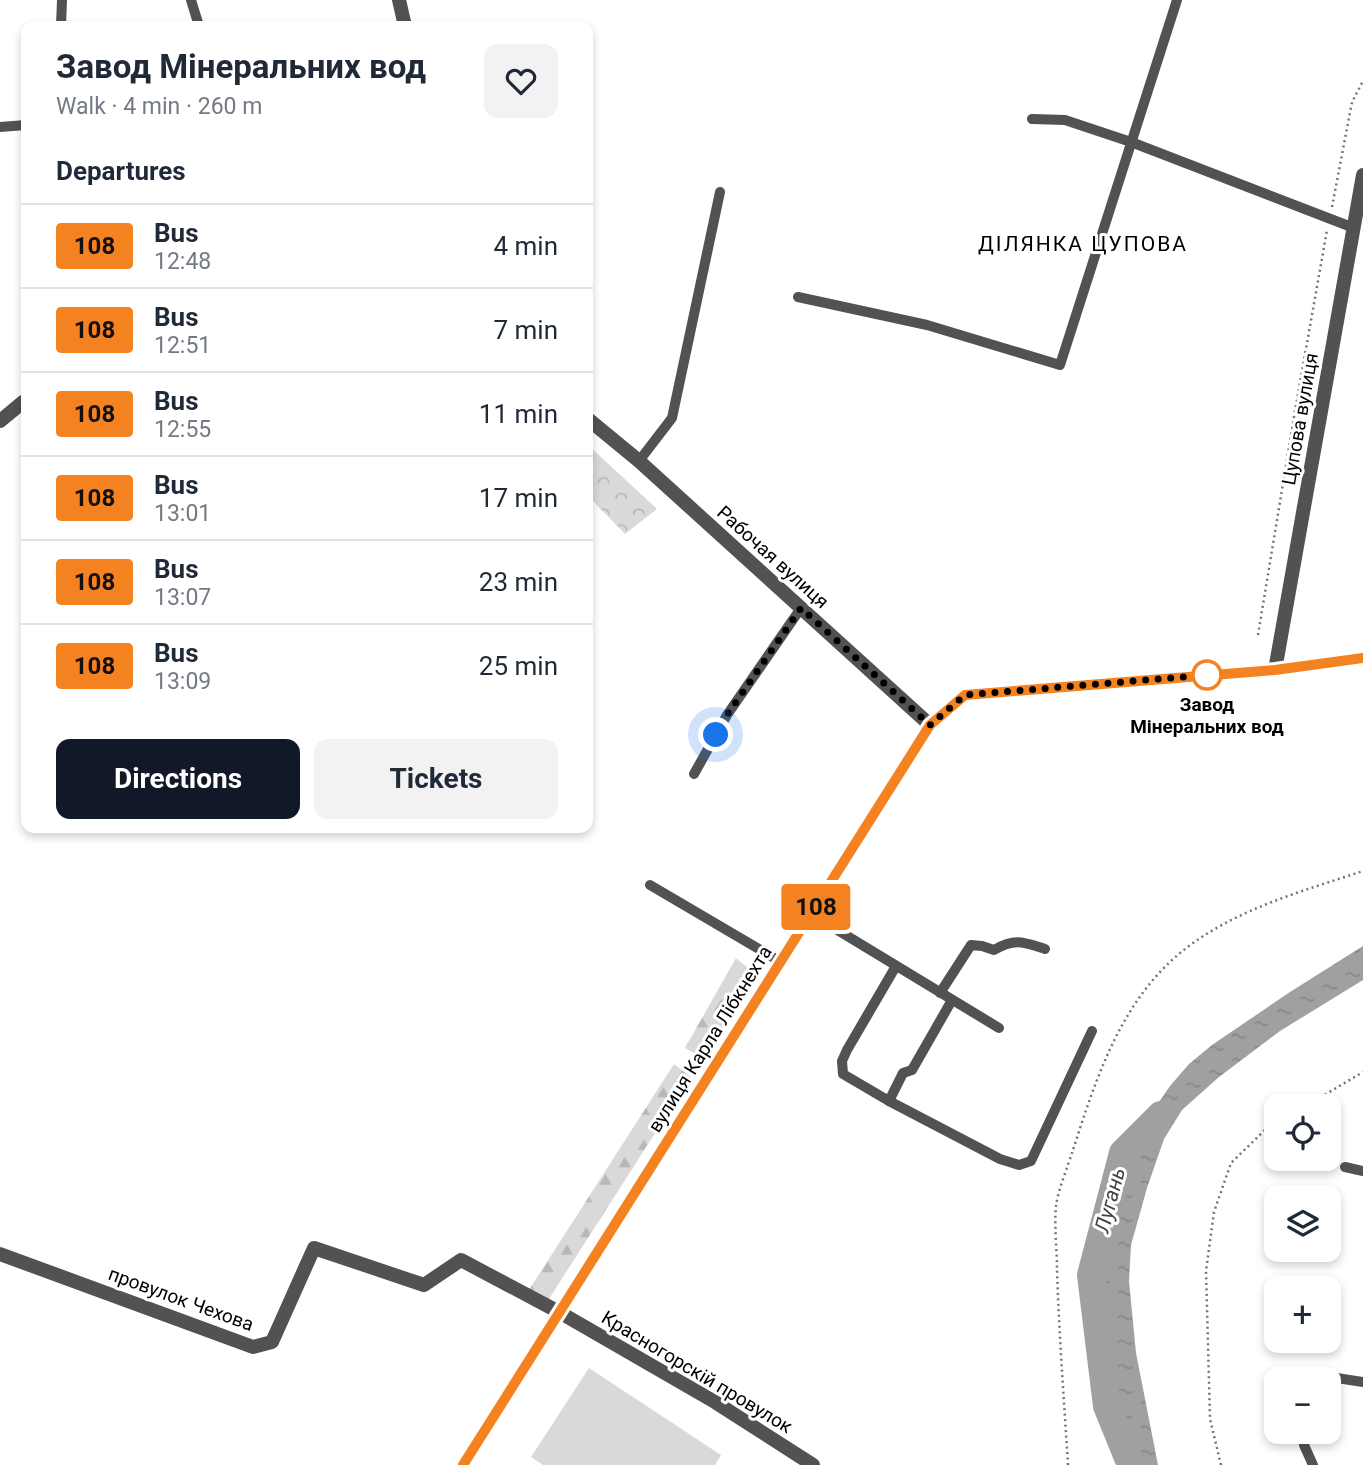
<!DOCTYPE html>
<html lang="en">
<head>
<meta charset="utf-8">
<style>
	:root { --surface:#fff; --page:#f2f2f3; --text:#1f2937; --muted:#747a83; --line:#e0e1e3; --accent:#111827 }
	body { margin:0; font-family:Roboto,sans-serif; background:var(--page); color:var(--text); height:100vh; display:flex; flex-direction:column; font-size:26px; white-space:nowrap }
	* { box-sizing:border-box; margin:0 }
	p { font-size:23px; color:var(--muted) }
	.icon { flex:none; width:38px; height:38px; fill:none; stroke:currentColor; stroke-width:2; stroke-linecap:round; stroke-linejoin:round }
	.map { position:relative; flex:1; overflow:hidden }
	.sheet { position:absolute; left:21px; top:21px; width:572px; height:812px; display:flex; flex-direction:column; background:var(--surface); border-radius:14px; box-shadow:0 4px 10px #0003 }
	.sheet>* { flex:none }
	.badge { padding:0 14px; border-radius:5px; font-size:24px; line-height:46px }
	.controls { position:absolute; left:1264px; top:1094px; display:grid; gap:14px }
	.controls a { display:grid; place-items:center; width:77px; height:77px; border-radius:14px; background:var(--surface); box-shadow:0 4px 10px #0003; font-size:35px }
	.you { position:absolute; width:35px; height:35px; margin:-18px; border:5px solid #fff; border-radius:50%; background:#1a73e8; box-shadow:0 0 0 10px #1a73e833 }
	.map>.badge { position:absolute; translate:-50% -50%; box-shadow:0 0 0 4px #fff }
	h2 { padding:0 35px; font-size:26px; line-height:63px }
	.round { display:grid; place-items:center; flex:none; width:74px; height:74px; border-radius:14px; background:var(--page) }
	.head { display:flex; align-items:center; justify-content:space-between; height:119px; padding:0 35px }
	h1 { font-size:33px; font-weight:700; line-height:52px }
	.primary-button { display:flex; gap:14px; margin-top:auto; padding:14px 35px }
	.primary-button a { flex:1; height:80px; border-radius:14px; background:var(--accent); color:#fff; font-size:28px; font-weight:700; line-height:80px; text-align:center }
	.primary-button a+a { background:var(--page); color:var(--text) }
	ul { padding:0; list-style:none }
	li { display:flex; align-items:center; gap:21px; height:84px; padding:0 35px; border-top:2px solid var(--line) }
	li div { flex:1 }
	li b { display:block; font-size:26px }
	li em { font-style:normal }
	li .badge { min-width:77px; font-weight:700; text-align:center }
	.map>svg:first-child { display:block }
	.grass { fill:#d9d9d9 }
	.forest { fill:url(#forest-firs) }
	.park { fill:url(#park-crowns) }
	.water { fill:url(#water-ripples) }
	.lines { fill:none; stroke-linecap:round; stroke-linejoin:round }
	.river { stroke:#a0a0a0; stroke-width:28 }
	.path { stroke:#747474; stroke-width:2.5; stroke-dasharray:2 3.5; stroke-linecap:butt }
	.lane { stroke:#525252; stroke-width:10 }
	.street { stroke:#525252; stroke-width:14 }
	.secondary { stroke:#1f1f1f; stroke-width:14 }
	.line-casing { stroke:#fff; stroke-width:16 }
	.line { stroke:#f58220; stroke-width:10 }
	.walk { stroke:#000; stroke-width:7; stroke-dasharray:0 12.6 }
	.stop-dot { fill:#fff; stroke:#f58220; stroke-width:3.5 }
	.labels { text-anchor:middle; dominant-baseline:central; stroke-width:6; stroke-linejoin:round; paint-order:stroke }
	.street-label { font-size:19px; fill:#000; stroke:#fff }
	.stop-label { font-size:19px; font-weight:bold; fill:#000; stroke:#fff }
	.neighbourhood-label { font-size:21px; letter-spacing:2px; fill:#000; stroke:#fff }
	.water-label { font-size:21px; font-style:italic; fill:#414141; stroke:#fff }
</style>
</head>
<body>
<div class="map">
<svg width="1363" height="1465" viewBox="0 0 1363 1465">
	<defs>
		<pattern id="forest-firs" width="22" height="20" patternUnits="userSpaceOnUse" patternTransform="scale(1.75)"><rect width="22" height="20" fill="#d9d9d9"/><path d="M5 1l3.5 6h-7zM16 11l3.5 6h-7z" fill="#b8b8b8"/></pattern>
		<pattern id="park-crowns" width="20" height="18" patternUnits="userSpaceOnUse" patternTransform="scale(1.75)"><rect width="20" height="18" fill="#d9d9d9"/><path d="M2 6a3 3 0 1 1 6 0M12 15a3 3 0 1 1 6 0" fill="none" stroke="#b8b8b8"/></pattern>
		<pattern id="water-ripples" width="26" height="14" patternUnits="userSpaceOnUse" patternTransform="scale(1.75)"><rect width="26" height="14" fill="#a0a0a0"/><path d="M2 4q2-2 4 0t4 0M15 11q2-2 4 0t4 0" fill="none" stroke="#888"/></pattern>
	</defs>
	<rect width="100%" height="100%" fill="#fff"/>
	<!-- grass -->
	<polygon class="grass" points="589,1368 721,1455 715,1465 543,1465 531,1457"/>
	<!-- forest -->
	<g class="forest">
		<polygon points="736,958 756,975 705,1059 685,1048"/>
		<polygon points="674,1064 691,1077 547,1302 529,1290"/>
	</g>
	<!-- park -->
	<polygon class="park" points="588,445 657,509 625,534 588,496"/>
	<!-- water -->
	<polygon class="water" points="1363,946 1363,980 1280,1031 1219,1077 1182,1110 1164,1139 1147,1188 1131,1245 1129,1281 1136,1353 1158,1465 1133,1465 1105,1331 1104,1288 1109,1226 1121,1198 1130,1168 1132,1148 1138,1132 1170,1086 1189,1064 1212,1045 1290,992"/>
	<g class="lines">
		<!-- river -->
		<polyline class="river" points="1131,1465 1107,1406 1091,1275 1123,1153 1161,1115"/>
		<!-- path -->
		<g class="path">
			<polyline points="1332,207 1352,102 1363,81"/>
			<polyline points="1258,635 1295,411 1327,230"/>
			<polyline points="1306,1106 1363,1072"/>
			<path d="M1068,1465C1064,1400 1059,1335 1057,1269C1057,1249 1054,1226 1056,1206C1058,1190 1068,1166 1073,1150C1097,1075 1123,995 1189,946C1240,908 1303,891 1363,871"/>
			<polyline points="1221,1465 1210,1419 1206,1271 1214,1212 1231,1163 1269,1126 1276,1122"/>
		</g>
		<!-- lane -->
		<g class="lane">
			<polyline points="191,0 199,26"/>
			<polyline points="61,26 62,0"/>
			<polyline points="1032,119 1065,120 1131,142 1354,228"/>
			<polyline points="0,127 26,125"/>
			<polyline points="798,297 927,325 1060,365 1177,0"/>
			<polyline points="639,461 672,418 720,192"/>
			<polyline points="694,774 727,715 801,608"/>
			<polyline points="650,885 781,962"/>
			<polyline points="811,914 999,1028"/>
			<polyline points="896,966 847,1050 842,1061 843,1074 889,1101 1000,1159 1019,1165 1031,1161 1092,1031"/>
			<path d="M940,993L971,945L982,946L994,950C1015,938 1023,942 1045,949"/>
			<polyline points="889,1101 903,1073 912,1070 952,1000"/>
			<polyline points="1345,1167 1363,1171"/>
			<polyline points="1317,1379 1324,1376 1363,1382"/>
			<polyline points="1303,1432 1304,1445 1313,1465"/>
		</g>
		<!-- street -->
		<g class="street">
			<polyline points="399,0 405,26"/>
			<polyline points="588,419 639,461 930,725"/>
			<polyline points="0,421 23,402 26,401"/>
			<polyline points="1275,670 1363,175"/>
			<polyline points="0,1254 253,1347 272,1342 314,1248 424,1285 461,1260 559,1312 715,1402 813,1465"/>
		</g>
		<!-- secondary -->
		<polyline class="secondary" points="463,1465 930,725 965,695 1275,670 1363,658"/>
	</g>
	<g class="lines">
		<defs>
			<polyline id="line" points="463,1465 930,725 965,695 1275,670 1363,658"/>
		</defs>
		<!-- line casing -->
		<use href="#line" class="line-casing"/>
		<!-- line -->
		<use href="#line" class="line"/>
		<!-- walk -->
		<polyline class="walk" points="716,735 727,715 801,608 930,725 965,695 1207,675"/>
	</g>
	<!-- markers -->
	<circle class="stop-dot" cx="1207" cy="675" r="14"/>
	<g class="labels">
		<!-- street labels -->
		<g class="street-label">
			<text transform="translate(1300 419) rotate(-80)">Цупова вулиця</text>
			<text transform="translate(773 557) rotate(42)">Рабочая вулиця</text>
			<text transform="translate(710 1039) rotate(-58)">вулиця Карла Лібкнехта</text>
			<text transform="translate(181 1299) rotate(20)">провулок Чехова</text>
			<text transform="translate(697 1372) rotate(31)">Красногорскій провулок</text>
		</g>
		<!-- stop labels -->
		<g class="stop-label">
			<text x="1207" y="704">Завод<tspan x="1207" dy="22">Мінеральних вод</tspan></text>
		</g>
		<!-- neighbourhood labels -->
		<g class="neighbourhood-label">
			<text x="1083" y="244">ДІЛЯНКА ЦУПОВА</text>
		</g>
		<!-- water labels -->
		<g class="water-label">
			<text transform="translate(1110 1200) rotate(-75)">Лугань</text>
		</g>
	</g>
</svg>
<div class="controls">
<a><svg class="icon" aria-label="locate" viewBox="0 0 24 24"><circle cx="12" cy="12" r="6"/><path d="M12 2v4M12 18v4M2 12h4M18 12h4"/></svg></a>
<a><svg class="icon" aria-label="layers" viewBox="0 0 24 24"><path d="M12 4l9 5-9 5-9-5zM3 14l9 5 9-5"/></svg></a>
<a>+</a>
<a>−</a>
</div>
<div class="you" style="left:716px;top:735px"></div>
<b class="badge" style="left:816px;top:907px;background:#f58220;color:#111">108</b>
<section class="sheet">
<div class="head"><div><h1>Завод Мінеральних вод</h1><p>Walk · 4 min · 260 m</p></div><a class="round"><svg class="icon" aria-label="heart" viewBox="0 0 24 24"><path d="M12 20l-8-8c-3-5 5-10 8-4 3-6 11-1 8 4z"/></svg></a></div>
<h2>Departures</h2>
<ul>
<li><span class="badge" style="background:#f58220;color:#111">108</span><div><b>Bus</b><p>12:48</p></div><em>4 min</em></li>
<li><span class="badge" style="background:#f58220;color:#111">108</span><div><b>Bus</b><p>12:51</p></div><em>7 min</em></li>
<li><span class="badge" style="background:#f58220;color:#111">108</span><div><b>Bus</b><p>12:55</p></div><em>11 min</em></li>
<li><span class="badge" style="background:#f58220;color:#111">108</span><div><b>Bus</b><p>13:01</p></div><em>17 min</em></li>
<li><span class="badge" style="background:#f58220;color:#111">108</span><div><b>Bus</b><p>13:07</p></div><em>23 min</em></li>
<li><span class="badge" style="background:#f58220;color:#111">108</span><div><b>Bus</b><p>13:09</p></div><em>25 min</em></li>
</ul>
<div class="primary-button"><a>Directions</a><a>Tickets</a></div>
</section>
</div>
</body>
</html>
